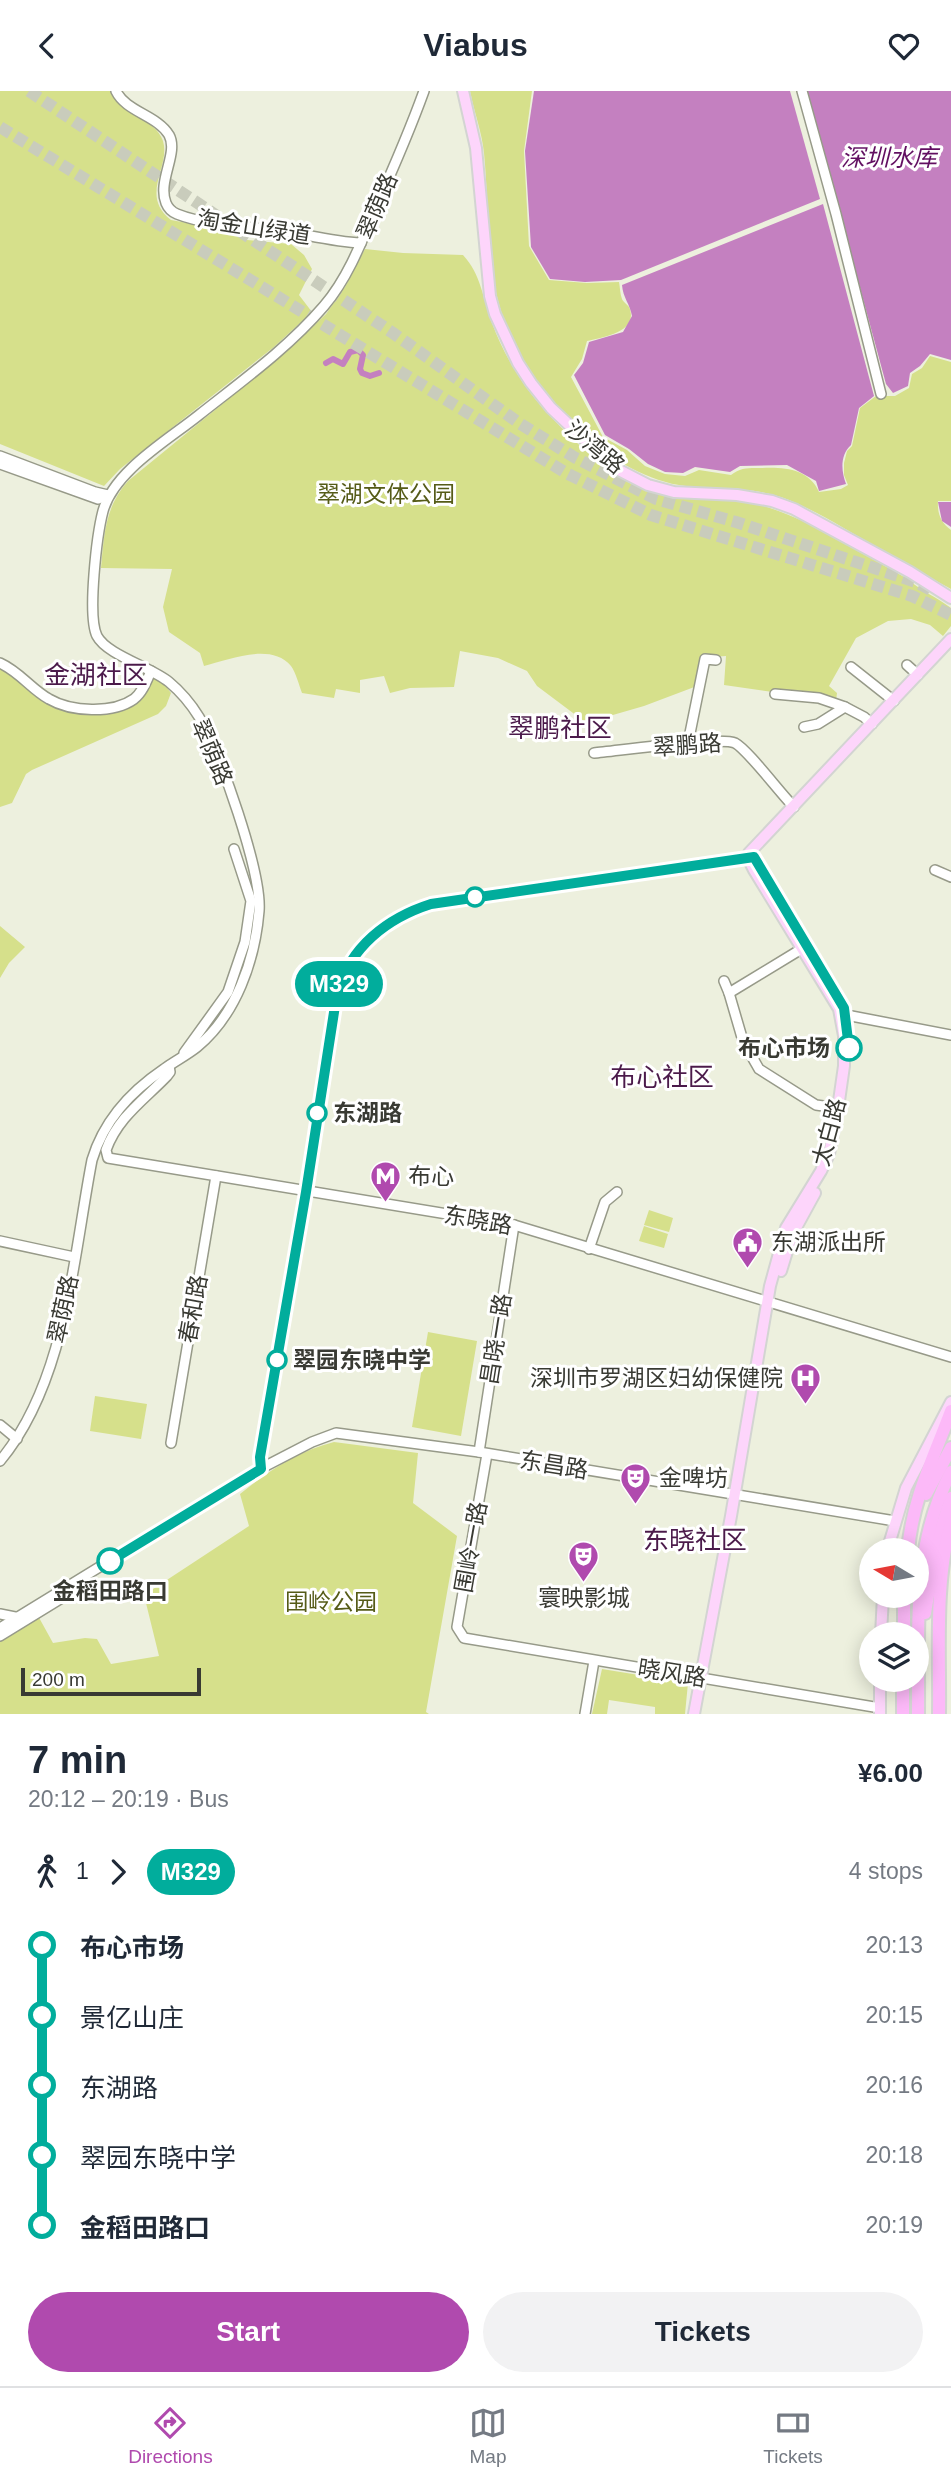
<!DOCTYPE html>
<html lang="en">
<head>
<meta charset="utf-8">
<style>
	:root { --surface:#fff; --page:#f2f2f3; --text:#1f2937; --muted:#747a83; --line:#e0e1e3; --accent:#b04aae }
	body { margin:0; font-family:Arial,"Noto Sans SC",sans-serif; background:var(--page); color:var(--text); height:100vh; display:flex; flex-direction:column; font-size:26px; white-space:nowrap }
	* { box-sizing:border-box; margin:0 }
	p { font-size:23px; color:var(--muted) }
	.icon { flex:none; width:38px; height:38px; fill:none; stroke:currentColor; stroke-width:2; stroke-linecap:round; stroke-linejoin:round }
	.map { position:relative; height:1623px; overflow:hidden }
	.details { display:flex; flex-direction:column; background:var(--surface); flex:1 }
	.details>* { flex:none }
	.badge { padding:0 14px; border-radius:23px; font-size:24px; line-height:46px }
	.needle { width:46px; rotate:280deg }
	.controls { position:absolute; left:859px; top:1447px; display:grid; gap:14px }
	.controls a { display:grid; place-items:center; width:70px; height:70px; border-radius:50%; background:var(--surface); box-shadow:0 4px 18px #0003; font-size:35px }
	.scale { position:absolute; left:21px; bottom:18px; width:180px; box-sizing:border-box; padding-left:7px; border:4px solid #393a33; border-top:0; font-size:19px; line-height:24px; white-space:nowrap; color:#393a33; -webkit-text-stroke:5px #fff; paint-order:stroke }
	.map>.badge { position:absolute; translate:-50% -50%; box-shadow:0 0 0 4px #fff }
	.legs { display:flex; align-items:center; gap:10px; height:77px; padding:0 28px; font-size:23px }
	.legs p { margin-inline-start:auto }
	.headline { display:flex; align-items:center; justify-content:space-between; height:119px; padding:0 28px }
	h1 { font-size:38px; font-weight:700; line-height:52px }
	.cta { display:flex; gap:14px; margin-top:auto; padding:14px 28px }
	.cta a { flex:1; height:80px; border-radius:42px; background:var(--accent); color:#fff; font-size:28px; font-weight:700; line-height:80px; text-align:center }
	.cta a+a { background:var(--page); color:var(--text) }
	ul { padding:0 28px; list-style:none }
	li { display:flex; align-items:center; gap:24px; height:70px; font-size:26px }
	li i { display:grid; place-items:center; width:10px; height:100%; margin:0 9px; background:currentColor }
	li i::after { content:''; width:18px; height:18px; margin:-9px; border:5px solid; border-radius:50%; background:var(--surface) }
	li p { margin-inline-start:auto }
	li:first-child i { background:linear-gradient(#0000 50%,currentColor 0) }
	li:last-child i { background:linear-gradient(currentColor 50%,#0000 0) }
	header { display:flex; justify-content:space-between; align-items:center; height:91px; padding:0 28px; background:var(--surface); font-size:32px; font-weight:700 }
	.tab-bar { display:flex; justify-content:space-around; align-items:center; height:98px; border-top:2px solid var(--line); background:var(--surface); font-size:19px; color:var(--muted) }
	.tab-bar a { display:grid; justify-items:center; gap:4px }
	.tab-bar .on { color:var(--accent) }
	.map>svg:first-child { display:block }
	.green { fill:#d6e08b }
	.water { fill:#c480c0 }
	.lines { fill:none; stroke-linecap:round; stroke-linejoin:round }
	.canal { stroke:#c480c0; stroke-width:6 }
	.highway-tunnel { stroke:#c9ccbc; stroke-width:12; stroke-dasharray:12 6; stroke-linecap:butt }
	.minor-casing { stroke:#979a89; stroke-width:12 }
	.major-casing { stroke:#d3d4d2; stroke-width:14 }
	.highway-casing { stroke:#d3d4d2; stroke-width:16 }
	.minor { stroke:#fff; stroke-width:9 }
	.major { stroke:#fdd5fb; stroke-width:10 }
	.highway { stroke:#fcb9f8; stroke-width:12 }
	.line-1-casing { stroke:#fff; stroke-width:16 }
	.line-1 { stroke:#01ad9c; stroke-width:10 }
	.stop-1-dot { fill:#fff; stroke:#01ad9c; stroke-width:3.5 }
	.labels { text-anchor:middle; dominant-baseline:central; stroke-width:6; stroke-linejoin:round; paint-order:stroke }
	.street-label { font-size:23px; fill:#393a33; stroke:#fff }
	.park-label { font-size:23px; fill:#555b17; stroke:#fff }
	.stop-label { font-size:23px; font-weight:bold; fill:#393a33; stroke:#fff; text-anchor:start }
	.poi-label { font-size:23px; fill:#393a33; stroke:#fff; text-anchor:start }
	.water-label { font-size:24px; font-style:italic; fill:#620f61; stroke:#fff }
	.quarter-label { font-size:26px; fill:#4b1a4a; stroke:#fff }
</style>
</head>
<body>
<header><svg class="icon" aria-label="back" viewBox="0 0 24 24"><path d="M15 5l-7 7 7 7"/></svg>Viabus<svg class="icon" aria-label="heart" viewBox="0 0 24 24"><path d="M12 20l-8-8c-3-5 5-10 8-4 3-6 11-1 8 4z"/></svg></header>
<div class="map">
<svg width="951" height="1623" viewBox="0 0 951 1623">
	<rect width="100%" height="100%" fill="#edf0de"/>
	<!-- green -->
	<g class="green">
		<path d="M0,0H112C120,24 155,26 163,50C171,76 139,104 171,129L236,141L247,149L291,153L304,164L312,178L299,204L312,221L274,256L120,378L104,395L0,353Z"/>
		<path d="M470,0H532L524,60L529,155L549,189L587,192L619,191C620,196 620,203 622,208C623,211 627,213 629,216C640,241 602,246 587,250L582,268L571,286L603,346L627,359L645,375L665,383L685,385L699,379L731,384C741,376 750,377 762,377C785,376 809,378 819,401L841,398L848,394L844,384V372L847,360L852,355L860,317L876,305H895L909,297L912,283L922,277L930,265L951,271V410H938C937,422 941,432 951,439V498C928,485 904,473 882,459C851,442 821,422 789,409C754,394 715,400 679,394C598,379 526,295 501,220C486,173 489,111 484,62C482,41 474,21 470,0Z"/>
		<path d="M365,158L403,162L463,164C481,183 483,208 492,232C505,268 528,303 555,330C589,364 624,400 674,406C703,410 735,405 764,415C815,431 860,461 906,487C920,499 936,506 951,517V535L943,545L930,534L911,528L888,530L856,547L829,595L837,602L836,610L724,594L726,565L701,567L697,595L644,615L599,628L589,634L537,595L527,580L498,567L460,560L454,596L410,597L390,602L384,585L360,589V602L336,598L334,607L302,602C299,594 296,582 291,575C271,551 228,569 204,575L200,562L169,541L163,516L172,478L101,477C104,444 105,416 128,390L286,261L326,223L345,196Z"/>
		<polygon points="0,572 41,602 70,617 125,612 151,585 164,593 171,602 166,615 158,623 32,679 26,683 12,712 0,716"/>
		<polygon points="0,835 25,856 9,872 0,887"/>
		<polygon points="649,1119 673,1127 669,1141 644,1134"/>
		<polygon points="644,1135 668,1143 664,1157 639,1150"/>
		<polygon points="428,1241 477,1250 461,1345 412,1336"/>
		<polygon points="95,1305 147,1313 141,1348 90,1340"/>
		<path d="M334,1351L418,1362L413,1412L457,1445L426,1621L429,1623H0V1545L37,1523L53,1552L85,1547L97,1548L111,1573L159,1565L144,1504L249,1435L240,1403C268,1380 298,1360 334,1351Z"/>
		<polygon points="602,1578 688,1592 685,1623 655,1623 655,1616 609,1609 607,1623 592,1623"/>
	</g>
	<!-- water -->
	<g class="water">
		<polygon points="534,0 790,0 820,108 621,189 585,191 550,188 531,156 525,60"/>
		<polygon points="807,0 951,0 951,269 930,263 920,275 910,282 908,295 893,302 886,293"/>
		<path d="M823,113L874,305L859,317L851,354C840,364 841,380 846,393L819,400L816,390L787,374L740,375L730,381L695,376L683,382L665,381L648,373L629,358L605,344L574,284L583,272L589,251L623,241L632,225C630,213 623,207 622,194Z"/>
		<polygon points="938,411 951,411 951,436 942,430"/>
	</g>
	<g class="lines">
		<!-- canal -->
		<polyline class="canal" points="326,272 333,268 343,273 350,261 358,259 363,264 360,278 362,282 370,285 379,282"/>
		<!-- highway-tunnel -->
		<g class="highway-tunnel">
			<polyline points="29,0 393,242 519,332 574,366 656,408 736,431 916,491 935,501"/>
			<polyline points="0,36 566,382 651,424 912,505 951,524"/>
		</g>
		<defs>
			<g id="minor">
				<path d="M116,0C126,21 157,24 169,44C179,62 157,90 166,112C168,117 172,121 177,123C204,134 247,136 277,139C305,143 333,151 361,152"/>
				<polyline points="802,0 836,123 881,303"/>
				<polyline points="0,365 95,401 108,404"/>
				<polyline points="0,373 98,408 108,404"/>
				<path d="M0,572C20,581 31,598 49,608C71,621 113,623 134,608C143,601 147,589 151,580"/>
				<polyline points="907,574 918,584"/>
				<polyline points="851,576 894,610"/>
				<polyline points="775,603 819,607 845,616"/>
				<polyline points="804,636 818,633 845,616 864,626 872,633"/>
				<polyline points="688,652 705,568 716,569"/>
				<path d="M594,662C617,660 720,645 735,652C748,659 780,702 794,716"/>
				<polyline points="935,779 951,786"/>
				<polyline points="724,890 729,902 743,950 759,978 816,1014 838,1017"/>
				<polyline points="729,902 808,854"/>
				<polyline points="841,923 951,944"/>
				<polyline points="184,962 228,901 245,851 251,810 234,758"/>
				<path d="M169,975L170,981L167,985C144,1009 118,1026 106,1059L108,1067L514,1134L951,1266"/>
				<polyline points="0,1150 74,1166"/>
				<polyline points="589,1158 605,1111 617,1101"/>
				<polyline points="0,1334 17,1348"/>
				<polyline points="171,1352 216,1085"/>
				<polyline points="479,1361 514,1134"/>
				<polyline points="487,1363 457,1536 464,1547 880,1617"/>
				<path d="M0,1370C66,1291 73,1167 92,1069C104,1029 130,1001 164,978C175,970 187,964 197,956C236,924 255,869 259,820C262,782 220,661 199,626C191,613 181,601 169,591C151,576 107,564 97,545C87,525 97,443 103,420C114,380 168,349 199,324C242,290 288,257 324,215C348,187 362,150 376,116C393,78 410,39 424,0"/>
				<path d="M261,1378L260,1366L306,1101L335,911C345,861 384,828 431,813L754,766"/>
				<polyline points="0,1523 20,1527"/>
				<polyline points="0,1537 256,1380 312,1351 336,1342 479,1361 895,1430"/>
				<polyline points="0,1545 88,1491"/>
				<polyline points="585,1623 594,1570"/>
			</g>
			<g id="major">
				<polyline points="463,0 476,57 490,205 495,223 518,272 531,292 551,317 615,377 648,394 674,401 737,404 772,410 794,418 910,481 951,507"/>
				<polyline points="781,1180 792,1144 815,1102"/>
				<polyline points="887,1460 906,1397 951,1311"/>
				<polyline points="881,1544 883,1505"/>
				<polyline points="694,1623 731,1425 770,1195 786,1137 821,1080 829,1063 838,1017 844,975 844,945 839,918 754,779 748,767 749,762 951,548"/>
				<polyline points="880,1623 880,1589"/>
			</g>
			<g id="highway">
				<polyline points="926,1403 951,1357"/>
				<path d="M908,1460C912,1409 934,1366 951,1320"/>
				<polyline points="925,1522 937,1451 951,1407"/>
				<polyline points="904,1544 904,1505"/>
				<polyline points="903,1589 903,1623"/>
				<path d="M918,1623C919,1541 911,1456 951,1381"/>
				<path d="M939,1623C940,1560 934,1493 951,1432"/>
			</g>
		</defs>
		<!-- minor casing -->
		<use href="#minor" class="minor-casing"/>
		<!-- major casing -->
		<use href="#major" class="major-casing"/>
		<!-- highway casing -->
		<use href="#highway" class="highway-casing"/>
		<!-- minor -->
		<use href="#minor" class="minor"/>
		<!-- major -->
		<use href="#major" class="major"/>
		<!-- highway -->
		<use href="#highway" class="highway"/>
	</g>
	<g class="lines">
		<defs>
			<path id="line-1" d="M110,1470L261,1378L260,1366L306,1101L337,902C350,856 387,827 431,813L754,766L844,917L849,957"/>
		</defs>
		<!-- line-1 casing -->
		<use href="#line-1" class="line-1-casing"/>
		<!-- line-1 -->
		<use href="#line-1" class="line-1"/>
	</g>
	<!-- icons -->
	<defs>
		<symbol id="metro-pin" viewBox="-11 -11 22 30"><path d="M0 17L-7.5 6A9.5 9.5 0 1 1 7.5 6Z" fill="#b04aae" stroke="#fff"/><path d="M-5.5 5V-5H-3L0 0L3-5H5.5V5H3V-.5L0 4L-3-.5V5Z" fill="#fff"/></symbol>
		<symbol id="civic-pin" viewBox="-11 -11 22 30"><path d="M0 17L-7.5 6A9.5 9.5 0 1 1 7.5 6Z" fill="#b04aae" stroke="#fff"/><path d="M-.6-6.5H3V-4.5H.6V-3L4-1V1h2V6H-6V1h2V-1L-.6-3ZM-1.2 2.5V6h2.4V2.5Z" fill="#fff"/></symbol>
		<symbol id="hospital-pin" viewBox="-11 -11 22 30"><path d="M0 17L-7.5 6A9.5 9.5 0 1 1 7.5 6Z" fill="#b04aae" stroke="#fff"/><path d="M-5-5h3v3.5h4V-5h3V5h-3V1.5h-4V5h-3Z" fill="#fff"/></symbol>
		<symbol id="theatre-pin" viewBox="-11 -11 22 30"><path d="M0 17L-7.5 6A9.5 9.5 0 1 1 7.5 6Z" fill="#b04aae" stroke="#fff"/><path d="M-5-5.5Q0-4 5-5.5V0Q5 5 0 6Q-5 5-5 0ZM-3.3-2.5H-1v1.5H-3.3ZM1-2.5H3.3v1.5H1ZM-2.8 1Q0 5.5 2.8 1Z" fill="#fff"/></symbol>
	</defs>
	<g fill-rule="evenodd">
		<use href="#metro-pin" x="368" y="1068" width="35" height="47"/>
		<use href="#civic-pin" x="730" y="1134" width="35" height="47"/>
		<use href="#hospital-pin" x="788" y="1270" width="35" height="47"/>
		<use href="#theatre-pin" x="618" y="1370" width="35" height="47"/>
		<use href="#theatre-pin" x="566" y="1448" width="35" height="47"/>
	</g>
	<!-- markers -->
	<g class="stop-1-dot">
		<circle cx="475" cy="806" r="9"/>
		<circle cx="849" cy="957" r="12"/>
		<circle cx="317" cy="1022" r="9"/>
		<circle cx="277" cy="1269" r="9"/>
		<circle cx="110" cy="1470" r="12"/>
	</g>
	<g class="labels">
		<!-- street labels -->
		<g class="street-label">
			<text transform="translate(377 115) rotate(-67)">翠荫路</text>
			<text transform="translate(254 136) rotate(9)">淘金山绿道</text>
			<text transform="translate(595 356) rotate(40)">沙湾路</text>
			<text transform="translate(687 654) rotate(-4)">翠鹏路</text>
			<text transform="translate(212 661) rotate(67)">翠荫路</text>
			<text transform="translate(829 1041) rotate(-75)">太白路</text>
			<text transform="translate(478 1129) rotate(10)">东晓路</text>
			<text transform="translate(63 1218) rotate(-78)">翠荫路</text>
			<text transform="translate(193 1218) rotate(-80)">春和路</text>
			<text transform="translate(496 1248) rotate(-81)">昌晓一路</text>
			<text transform="translate(554 1374) rotate(9)">东昌路</text>
			<text transform="translate(471 1456) rotate(-80)">围岭一路</text>
			<text transform="translate(672 1582) rotate(9)">晓风路</text>
		</g>
		<!-- park labels -->
		<g class="park-label">
			<text x="386" y="403">翠湖文体公园</text>
			<text x="331" y="1511">围岭公园</text>
		</g>
		<!-- stop labels -->
		<g class="stop-label">
			<text x="830" y="957" text-anchor="end">布心市场</text>
			<text x="333" y="1022">东湖路</text>
			<text x="293" y="1269">翠园东晓中学</text>
			<text x="110" y="1500" text-anchor="middle">金稻田路口</text>
		</g>
		<!-- poi labels -->
		<g class="poi-label">
			<text x="408" y="1085">布心</text>
			<text x="771" y="1151">东湖派出所</text>
			<text x="783" y="1287" text-anchor="end">深圳市罗湖区妇幼保健院</text>
			<text x="659" y="1387">金啤坊</text>
			<text x="584" y="1507" text-anchor="middle">寰映影城</text>
		</g>
		<!-- water labels -->
		<g class="water-label">
			<text x="889" y="66">深圳水库</text>
		</g>
		<!-- quarter labels -->
		<g class="quarter-label">
			<text x="96" y="584">金湖社区</text>
			<text x="560" y="637">翠鹏社区</text>
			<text x="662" y="986">布心社区</text>
			<text x="695" y="1449">东晓社区</text>
		</g>
	</g>
</svg>
<div class="controls">
<a><svg class="needle" viewBox="-14 -14 28 28"><path d="M0-13l5 13h-10z" fill="#e53935"/><path d="M0 13l5-13h-10z" fill="#747a83"/></svg></a>
<a><svg class="icon" aria-label="layers" viewBox="0 0 24 24"><path d="M12 4l9 5-9 5-9-5zM3 14l9 5 9-5"/></svg></a>
</div>
<div class="scale">200 m</div>
<b class="badge" style="left:339px;top:893px;background:#01ad9c;color:#fff">M329</b>
</div>
<section class="details">
<div class="headline"><div><h1>7 min</h1><p>20:12 – 20:19 · Bus</p></div><b>¥6.00</b></div>
<div class="legs"><svg class="icon" aria-label="walk" viewBox="0 0 24 24"><circle cx="13" cy="4" r="2"/><path d="M13 8l-2 6 4 7M11 14l-3 7M7 12l3-4h3l4 4"/></svg>1<svg class="icon" aria-label="forward" viewBox="0 0 24 24"><path d="M9 5l7 7-7 7"/></svg><b class="badge" style="background:#01ad9c;color:#fff">M329</b><p>4 stops</p></div>
<ul>
<li><i style="color:#01ad9c"></i><b>布心市场</b><p>20:13</p></li>
<li><i style="color:#01ad9c"></i><span>景亿山庄</span><p>20:15</p></li>
<li><i style="color:#01ad9c"></i><span>东湖路</span><p>20:16</p></li>
<li><i style="color:#01ad9c"></i><span>翠园东晓中学</span><p>20:18</p></li>
<li><i style="color:#01ad9c"></i><b>金稻田路口</b><p>20:19</p></li>
</ul>
<div class="cta"><a>Start</a><a>Tickets</a></div>
</section>
<nav class="tab-bar">
<a class="on"><svg class="icon" aria-label="directions" viewBox="0 0 24 24"><path d="M12 3l9 9-9 9-9-9zM9 14v-3h6M13 9l2 2-2 2"/></svg>Directions</a>
<a><svg class="icon" aria-label="map" viewBox="0 0 24 24"><path d="M3 6l6-2 6 2 6-2v14l-6 2-6-2-6 2zM9 4v14M15 6v14"/></svg>Map</a>
<a><svg class="icon" aria-label="tickets" viewBox="0 0 24 24"><path d="M3 7h18v10H3zM15 7v10"/></svg>Tickets</a>
</nav>
</body>
</html>
